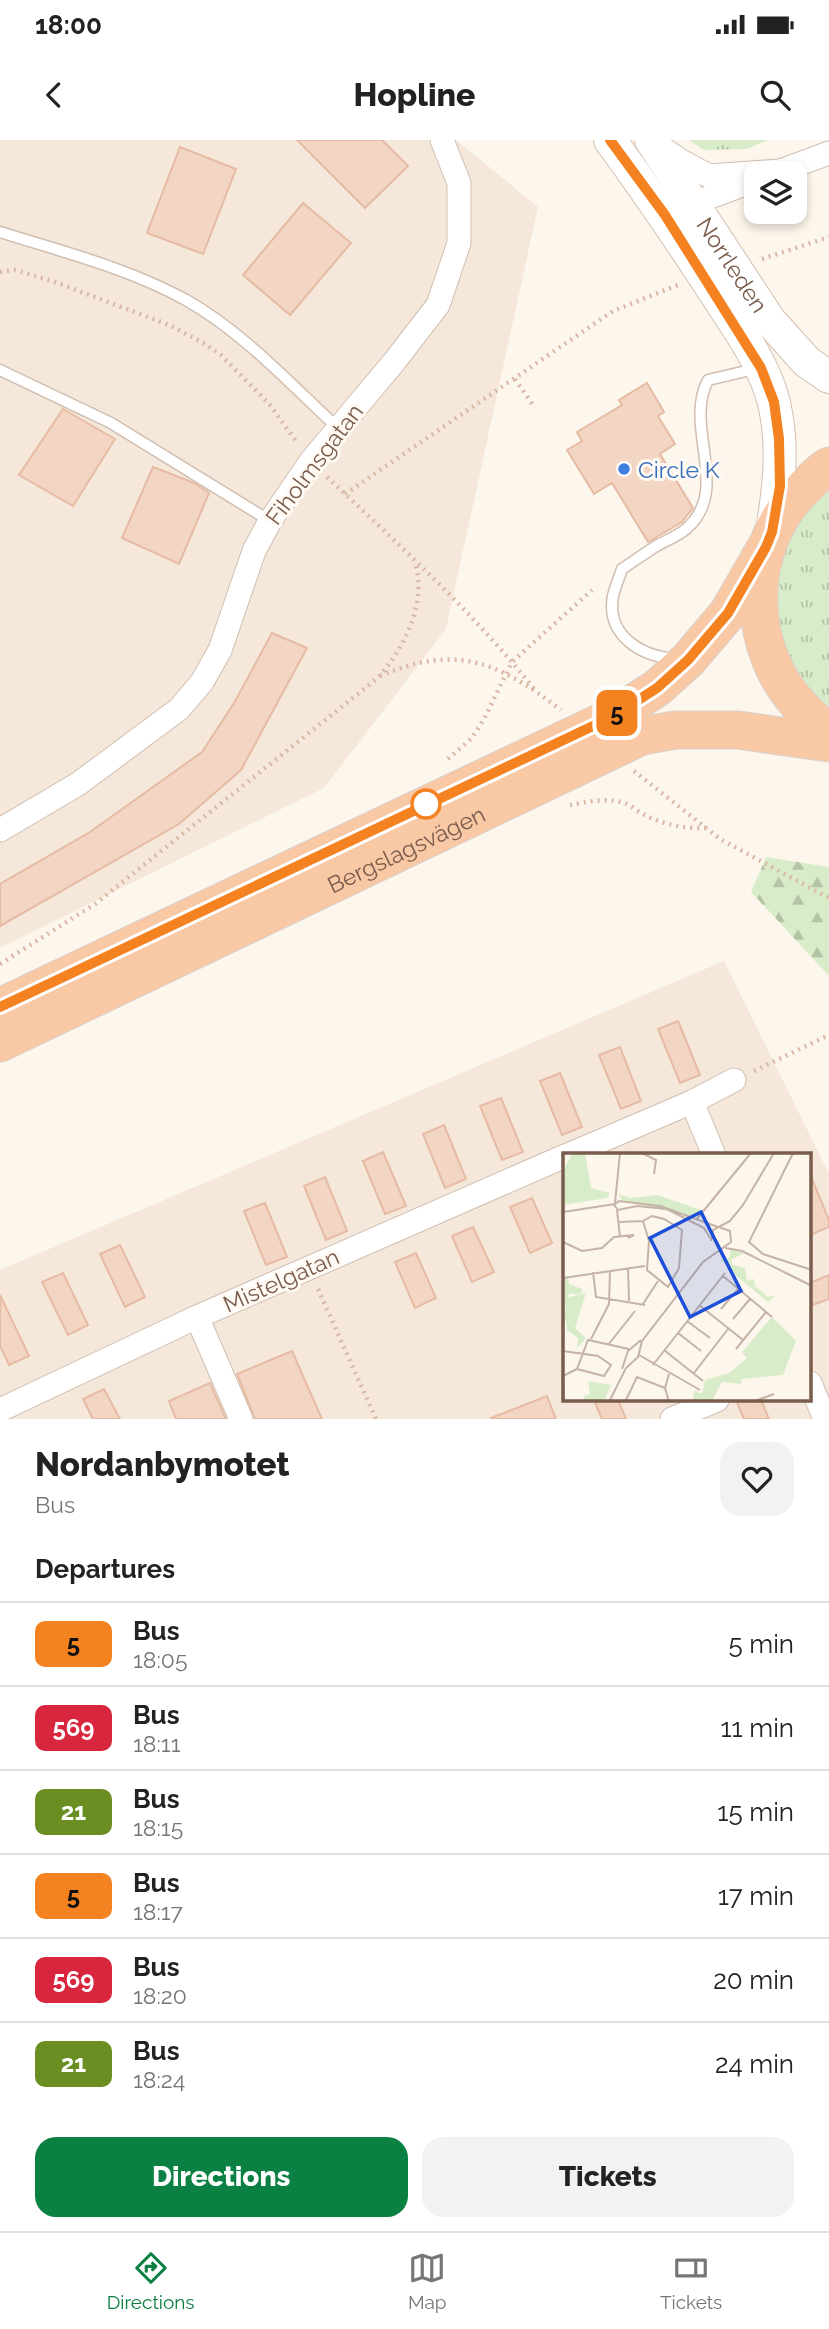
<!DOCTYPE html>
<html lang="en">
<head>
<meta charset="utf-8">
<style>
	:root { --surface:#fff; --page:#f2f2f2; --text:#222; --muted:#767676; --line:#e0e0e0; --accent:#0b8043 }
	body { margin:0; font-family:Raleway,sans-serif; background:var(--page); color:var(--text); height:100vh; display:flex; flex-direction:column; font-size:26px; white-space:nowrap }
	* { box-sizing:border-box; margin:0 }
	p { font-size:23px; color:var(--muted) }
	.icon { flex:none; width:38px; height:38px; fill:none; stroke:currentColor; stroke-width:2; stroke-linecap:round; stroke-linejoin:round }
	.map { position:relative; height:1279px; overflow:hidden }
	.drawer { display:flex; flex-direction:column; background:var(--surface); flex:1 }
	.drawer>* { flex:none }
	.badge { padding:0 14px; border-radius:10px; font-size:24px; line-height:46px }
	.controls { position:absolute; left:744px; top:21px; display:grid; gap:14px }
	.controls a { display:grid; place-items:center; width:63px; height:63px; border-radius:14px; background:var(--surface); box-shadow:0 4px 10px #0003; font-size:35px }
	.map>.badge { position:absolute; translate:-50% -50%; box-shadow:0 0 0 4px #fff }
	h2 { padding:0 35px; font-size:26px; line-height:63px }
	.round { display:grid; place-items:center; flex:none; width:74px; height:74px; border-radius:21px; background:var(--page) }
	.head { display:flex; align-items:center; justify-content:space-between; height:119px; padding:0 35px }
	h1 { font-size:33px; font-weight:800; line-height:52px }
	.action { display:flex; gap:14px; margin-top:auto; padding:14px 35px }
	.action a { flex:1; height:80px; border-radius:21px; background:var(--accent); color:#fff; font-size:28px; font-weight:800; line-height:80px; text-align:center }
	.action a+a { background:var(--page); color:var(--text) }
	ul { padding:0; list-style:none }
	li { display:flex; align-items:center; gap:21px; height:84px; padding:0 35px; border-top:2px solid var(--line) }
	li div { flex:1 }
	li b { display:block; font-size:26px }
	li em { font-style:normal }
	li .badge { min-width:77px; font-weight:700; text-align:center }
	.status { display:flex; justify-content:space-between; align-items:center; height:49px; padding:0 35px; background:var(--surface); direction:ltr }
	.status svg { height:19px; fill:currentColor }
	header { display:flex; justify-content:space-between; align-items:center; height:91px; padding:0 35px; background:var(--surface); font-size:32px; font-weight:800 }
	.menu { display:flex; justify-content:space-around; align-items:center; height:98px; border-top:2px solid var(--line); background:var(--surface); font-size:19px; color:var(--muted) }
	.menu a { display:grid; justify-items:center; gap:4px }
	.menu .current { color:var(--accent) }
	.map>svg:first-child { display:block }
	.residential { fill:#f5e8da; fill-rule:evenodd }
	.grass { fill:url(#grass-tufts) }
	.forest { fill:url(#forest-firs) }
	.building { fill:#f3d5c3; stroke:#e6bba3; stroke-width:2 }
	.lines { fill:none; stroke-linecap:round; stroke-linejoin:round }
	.service-casing { stroke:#d1beb0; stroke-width:13 }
	.minor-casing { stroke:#d1beb0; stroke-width:25 }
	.secondary-casing { stroke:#d6c0b0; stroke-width:34 }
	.trunk-casing { stroke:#dad1cd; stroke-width:39 }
	.path { stroke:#d9b8a5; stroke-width:4.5; stroke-dasharray:2 5; stroke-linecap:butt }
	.service { stroke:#fff; stroke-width:10 }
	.minor { stroke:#fff; stroke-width:23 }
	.secondary { stroke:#fff; stroke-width:32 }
	.trunk { stroke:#f9c8a4; stroke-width:37 }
	.line-casing { stroke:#fff; stroke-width:16 }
	.line { stroke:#f58220; stroke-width:10 }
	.shop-dot { fill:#3f7fe0; stroke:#fffaf3; stroke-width:2.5 }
	.stop-dot { fill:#fff; stroke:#f58220; stroke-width:3.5 }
	.labels { text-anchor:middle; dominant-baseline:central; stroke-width:6; stroke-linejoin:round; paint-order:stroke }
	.street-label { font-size:23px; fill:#7a5c4d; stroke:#fffaf3 }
	.shop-label { font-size:23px; fill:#366cbe; stroke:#fffaf3; text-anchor:start }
	.inset-road { fill:none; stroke:#c5b3a7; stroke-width:2 }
	.view { fill:#1d4ed8; fill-opacity:0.15; stroke:#1d4ed8; stroke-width:3.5 }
	.inset-edge { fill:none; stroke:#7a5c4d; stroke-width:3.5 }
</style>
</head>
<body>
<div class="status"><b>18:00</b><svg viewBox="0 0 49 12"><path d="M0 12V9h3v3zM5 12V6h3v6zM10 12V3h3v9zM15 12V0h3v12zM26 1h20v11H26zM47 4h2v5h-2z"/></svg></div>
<header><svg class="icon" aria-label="back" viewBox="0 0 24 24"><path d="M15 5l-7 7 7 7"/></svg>Hopline<svg class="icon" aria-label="search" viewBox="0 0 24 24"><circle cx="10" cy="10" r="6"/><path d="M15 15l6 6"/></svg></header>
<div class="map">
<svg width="829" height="1279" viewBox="0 0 829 1279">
	<defs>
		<pattern id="grass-tufts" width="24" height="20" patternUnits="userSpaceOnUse" patternTransform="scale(1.75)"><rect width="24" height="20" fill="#d8ecc9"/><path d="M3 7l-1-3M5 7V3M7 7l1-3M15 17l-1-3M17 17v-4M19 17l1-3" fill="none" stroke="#b4c2a5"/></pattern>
		<pattern id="forest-firs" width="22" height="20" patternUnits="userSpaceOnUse" patternTransform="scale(1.75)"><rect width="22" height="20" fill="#d8ecc9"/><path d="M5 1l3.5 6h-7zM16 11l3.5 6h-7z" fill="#b4c2a5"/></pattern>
	</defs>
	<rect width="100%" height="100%" fill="#fdf6ec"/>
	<!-- residential -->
	<g class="residential">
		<polygon points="0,0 456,0 538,67 446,489 324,648 0,808"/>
		<path d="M724,821L829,1034V1279H0V1130ZM565,1015H810V1260H565Z"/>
	</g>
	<!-- grass -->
	<g class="grass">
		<polygon points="689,0 768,0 747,9 704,10"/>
		<polygon points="829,346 829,571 794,530 777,483 777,432 796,384"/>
	</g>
	<!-- forest -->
	<polygon class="forest" points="766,717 829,727 829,836 751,752"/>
	<!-- building -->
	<g class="building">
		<polygon points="297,0 382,0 408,26 365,68"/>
		<polygon points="180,7 236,29 203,114 147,93"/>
		<polygon points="303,63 351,103 290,175 243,135"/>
		<polygon points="647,243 664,272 658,276 675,304 660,314 693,368 682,382 648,402 612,343 594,354 567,310 582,301 577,292 622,265 619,260"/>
		<polygon points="63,269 115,299 73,366 19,335"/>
		<polygon points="153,327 194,343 209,353 179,424 122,398"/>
		<polygon points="272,493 307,508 241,630 179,684 0,786 0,744 90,692 202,612 234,563"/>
		<polygon points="678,881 700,935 680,943 658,889"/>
		<polygon points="620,907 641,961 621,969 599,915"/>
		<polygon points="560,933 582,987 562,995 540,941"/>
		<polygon points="501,958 523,1012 502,1020 480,966"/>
		<polygon points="444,985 466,1039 445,1048 423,994"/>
		<polygon points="383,1012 406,1066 385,1074 363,1021"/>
		<polygon points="810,1034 829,1080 829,1087 810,1095"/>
		<polygon points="325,1037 347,1091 326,1100 304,1046"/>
		<polygon points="532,1058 552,1103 530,1113 510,1067"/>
		<polygon points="265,1063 287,1117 266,1125 244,1071"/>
		<polygon points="473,1087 494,1132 472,1142 452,1096"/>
		<polygon points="120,1105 145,1157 125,1167 100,1114"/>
		<polygon points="416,1113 436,1158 415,1168 395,1122"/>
		<polygon points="63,1133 88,1185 68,1195 42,1142"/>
		<polygon points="829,1135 829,1159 810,1166 810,1143"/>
		<polygon points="0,1155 29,1216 9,1225 0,1206"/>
		<polygon points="292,1211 322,1279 255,1279 237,1234"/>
		<polygon points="210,1243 226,1279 176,1279 169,1261"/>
		<polygon points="104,1249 120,1279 93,1279 83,1259"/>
		<polygon points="547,1256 556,1279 491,1279 491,1278"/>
		<polygon points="594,1260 618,1260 626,1279 602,1279"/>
		<polygon points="736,1260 761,1260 769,1279 744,1279"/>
	</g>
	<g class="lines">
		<defs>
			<g id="service">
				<path d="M0,92C63,112 128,128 186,160C243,192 290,244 338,288"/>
				<polyline points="0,230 111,283 270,381"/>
				<path d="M675,519C640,516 606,495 613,456C615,447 619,438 622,429C634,421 645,413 658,405C667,400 678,396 686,389C732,350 683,287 708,240L759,228"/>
			</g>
			<g id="minor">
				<polyline points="659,6 681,21 709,36 780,31"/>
				<polyline points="775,33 829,13"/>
				<polyline points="694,63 756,40"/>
				<polyline points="0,690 78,644 179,569 202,542 220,510 254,411 270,381 311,321 394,222 438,165 459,103 459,43 442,0"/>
				<polyline points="692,962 714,1015"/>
				<polyline points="568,1015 692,962 734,940"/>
				<polyline points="197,1177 241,1279"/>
				<polyline points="810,1243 825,1279"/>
				<polyline points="0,1270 197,1177 565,1016"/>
				<polyline points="672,1279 717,1260"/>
			</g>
			<g id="secondary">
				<path d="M610,0C648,52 684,105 719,159C740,191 765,226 774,263C784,305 779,349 772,391"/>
				<path id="s1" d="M651,0L770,181L807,222L829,237"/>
			</g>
			<g id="trunk">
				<path d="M829,326C820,331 812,340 805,347C743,405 744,512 804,570C812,578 820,586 829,591"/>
				<polyline points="0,867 612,577 657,548 688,520 728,473 766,407"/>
				<path id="s2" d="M0,903L642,596L675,590H738L829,603"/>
			</g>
		</defs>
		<!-- service casing -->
		<use href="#service" class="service-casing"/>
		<!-- minor casing -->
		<use href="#minor" class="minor-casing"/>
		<!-- secondary casing -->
		<use href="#secondary" class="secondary-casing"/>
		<!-- trunk casing -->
		<use href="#trunk" class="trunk-casing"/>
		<!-- path -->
		<g class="path">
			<polyline points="762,119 829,97"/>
			<polyline points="0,132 15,130 55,142 169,185 205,204 221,215 271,266 298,304"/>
			<polyline points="515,239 535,268"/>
			<path d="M327,337C398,404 473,472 534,549"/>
			<polyline points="345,354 613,171 678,145"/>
			<path d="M380,536C457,503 498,522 561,570"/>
			<polyline points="448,619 472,598 484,579 512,522 592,450"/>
			<polyline points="634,631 720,699 829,758"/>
			<path d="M570,665C587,662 607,657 624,663C631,665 636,671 643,674C661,684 685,689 706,688"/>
			<path d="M0,824L95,764L379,537C404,507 426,466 416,426"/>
			<polyline points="754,931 829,895"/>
			<polyline points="318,1149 376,1279"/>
		</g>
		<!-- service -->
		<use href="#service" class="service"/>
		<!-- minor -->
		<use href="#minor" class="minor"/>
		<!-- secondary -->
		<use href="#secondary" class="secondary"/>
		<!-- trunk -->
		<use href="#trunk" class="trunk"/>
	</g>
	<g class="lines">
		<defs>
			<polyline id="line" points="0,867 612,577 657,548 688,520 728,473 766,407 772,392 780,346 779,299 774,262 761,228 665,75 610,0"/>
		</defs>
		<!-- line casing -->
		<use href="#line" class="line-casing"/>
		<!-- line -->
		<use href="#line" class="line"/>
	</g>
	<!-- markers -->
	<circle class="shop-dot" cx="624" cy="329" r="7"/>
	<circle class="stop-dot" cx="426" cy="664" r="14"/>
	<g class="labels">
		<!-- street labels -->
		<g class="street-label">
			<text stroke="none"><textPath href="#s1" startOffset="149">Norrleden</textPath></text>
			<text transform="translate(314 324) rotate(-53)">Fiholmsgatan</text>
			<text stroke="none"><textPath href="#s2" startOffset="450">Bergslagsvägen</textPath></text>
			<text transform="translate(281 1140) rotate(-24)">Mistelgatan</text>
		</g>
		<!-- shop labels -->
		<g class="shop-label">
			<text x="638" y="329">Circle K</text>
		</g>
	</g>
	<!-- overview -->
	<g transform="translate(563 1013)">
		<rect width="248" height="248" fill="#fdf6ec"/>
		<path d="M55,41L68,45L94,42L138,57L131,64L60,48ZM5,123L6,131L19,136L18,141H6L2,153L6,169L0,168V125ZM209,164L233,188L220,222L178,226V231L159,229L149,248L120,249L130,247L131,237L139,241L142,227L166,220L184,205L179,199ZM25,228L48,232L41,248H22L20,243L27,241Z" fill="#d8ecc9"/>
		<path d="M9,0H22L28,35L47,40L44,45L0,52V18ZM168,97L181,100L168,107L170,112L182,115L184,128L191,126L192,133L205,144L213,142L205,149L169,119L168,112L157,108L166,105ZM23,140L12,175L23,185L14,195L15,185L4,177L2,145Z" fill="#d8ecc9"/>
		<path class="inset-road" d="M79,0L93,7L91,21M230,0L186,89L200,101L249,117M52,50L57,0M54,57L57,84M0,59L52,51M133,67L188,0M56,69L80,68L86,88L84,117L105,134L116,115L119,77L101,66L89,63L80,68M147,85L141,75L104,56L74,53L55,57L51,52L56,48L97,53L155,74M148,88L150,77L167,68L180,52L211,0M0,89L19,98L39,95L51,84L71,82L65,85M162,95L179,98L249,133M65,115L66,148M30,119L33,144L82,152M160,123L209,164M0,125L82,113M80,151L95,128M136,152L180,187M158,156L175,136M170,166L187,146M124,168L147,185M115,180L138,198M28,186L46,151L47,117M45,192L72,158M173,196L203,159M101,197L140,228M0,198L35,203L48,212L41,223L14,216M76,202L137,237M90,212L162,120M59,216L65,198L78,187M131,220L165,176M106,221L102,235L106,249M0,223L14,216L25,187L66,196M0,226L1,249M46,249L63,215L75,204L79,188L140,109L168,89L167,78L156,74M62,249L74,224L102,235M189,249L211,241"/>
		<path class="view" d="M138,59L178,138L127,164L87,85Z"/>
		<rect width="248" height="248" class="inset-edge"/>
	</g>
</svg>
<div class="controls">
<a><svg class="icon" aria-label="layers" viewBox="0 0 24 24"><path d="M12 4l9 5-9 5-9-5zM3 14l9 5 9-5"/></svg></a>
</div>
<b class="badge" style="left:617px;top:573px;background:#f58220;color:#111">5</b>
</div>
<section class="drawer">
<div class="head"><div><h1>Nordanbymotet</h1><p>Bus</p></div><a class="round"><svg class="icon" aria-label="heart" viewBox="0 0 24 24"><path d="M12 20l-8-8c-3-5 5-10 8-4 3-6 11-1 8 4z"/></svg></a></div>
<h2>Departures</h2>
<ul>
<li><span class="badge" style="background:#f58220;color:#111">5</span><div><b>Bus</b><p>18:05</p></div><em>5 min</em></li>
<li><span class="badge" style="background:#d7263d;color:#fff">569</span><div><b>Bus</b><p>18:11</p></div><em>11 min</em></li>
<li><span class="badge" style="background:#6b8e23;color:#fff">21</span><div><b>Bus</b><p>18:15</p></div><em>15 min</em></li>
<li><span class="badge" style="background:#f58220;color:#111">5</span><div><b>Bus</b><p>18:17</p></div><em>17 min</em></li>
<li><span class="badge" style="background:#d7263d;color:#fff">569</span><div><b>Bus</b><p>18:20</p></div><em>20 min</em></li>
<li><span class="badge" style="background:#6b8e23;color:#fff">21</span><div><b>Bus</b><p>18:24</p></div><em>24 min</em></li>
</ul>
<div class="action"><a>Directions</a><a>Tickets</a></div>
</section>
<nav class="menu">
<a class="current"><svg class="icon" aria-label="directions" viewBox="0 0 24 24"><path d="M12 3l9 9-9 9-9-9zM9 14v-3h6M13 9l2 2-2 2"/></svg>Directions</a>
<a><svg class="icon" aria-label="map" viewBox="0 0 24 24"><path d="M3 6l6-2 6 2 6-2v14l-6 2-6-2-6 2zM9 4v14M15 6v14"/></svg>Map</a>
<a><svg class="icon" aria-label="tickets" viewBox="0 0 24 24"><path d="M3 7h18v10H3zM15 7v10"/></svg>Tickets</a>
</nav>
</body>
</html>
